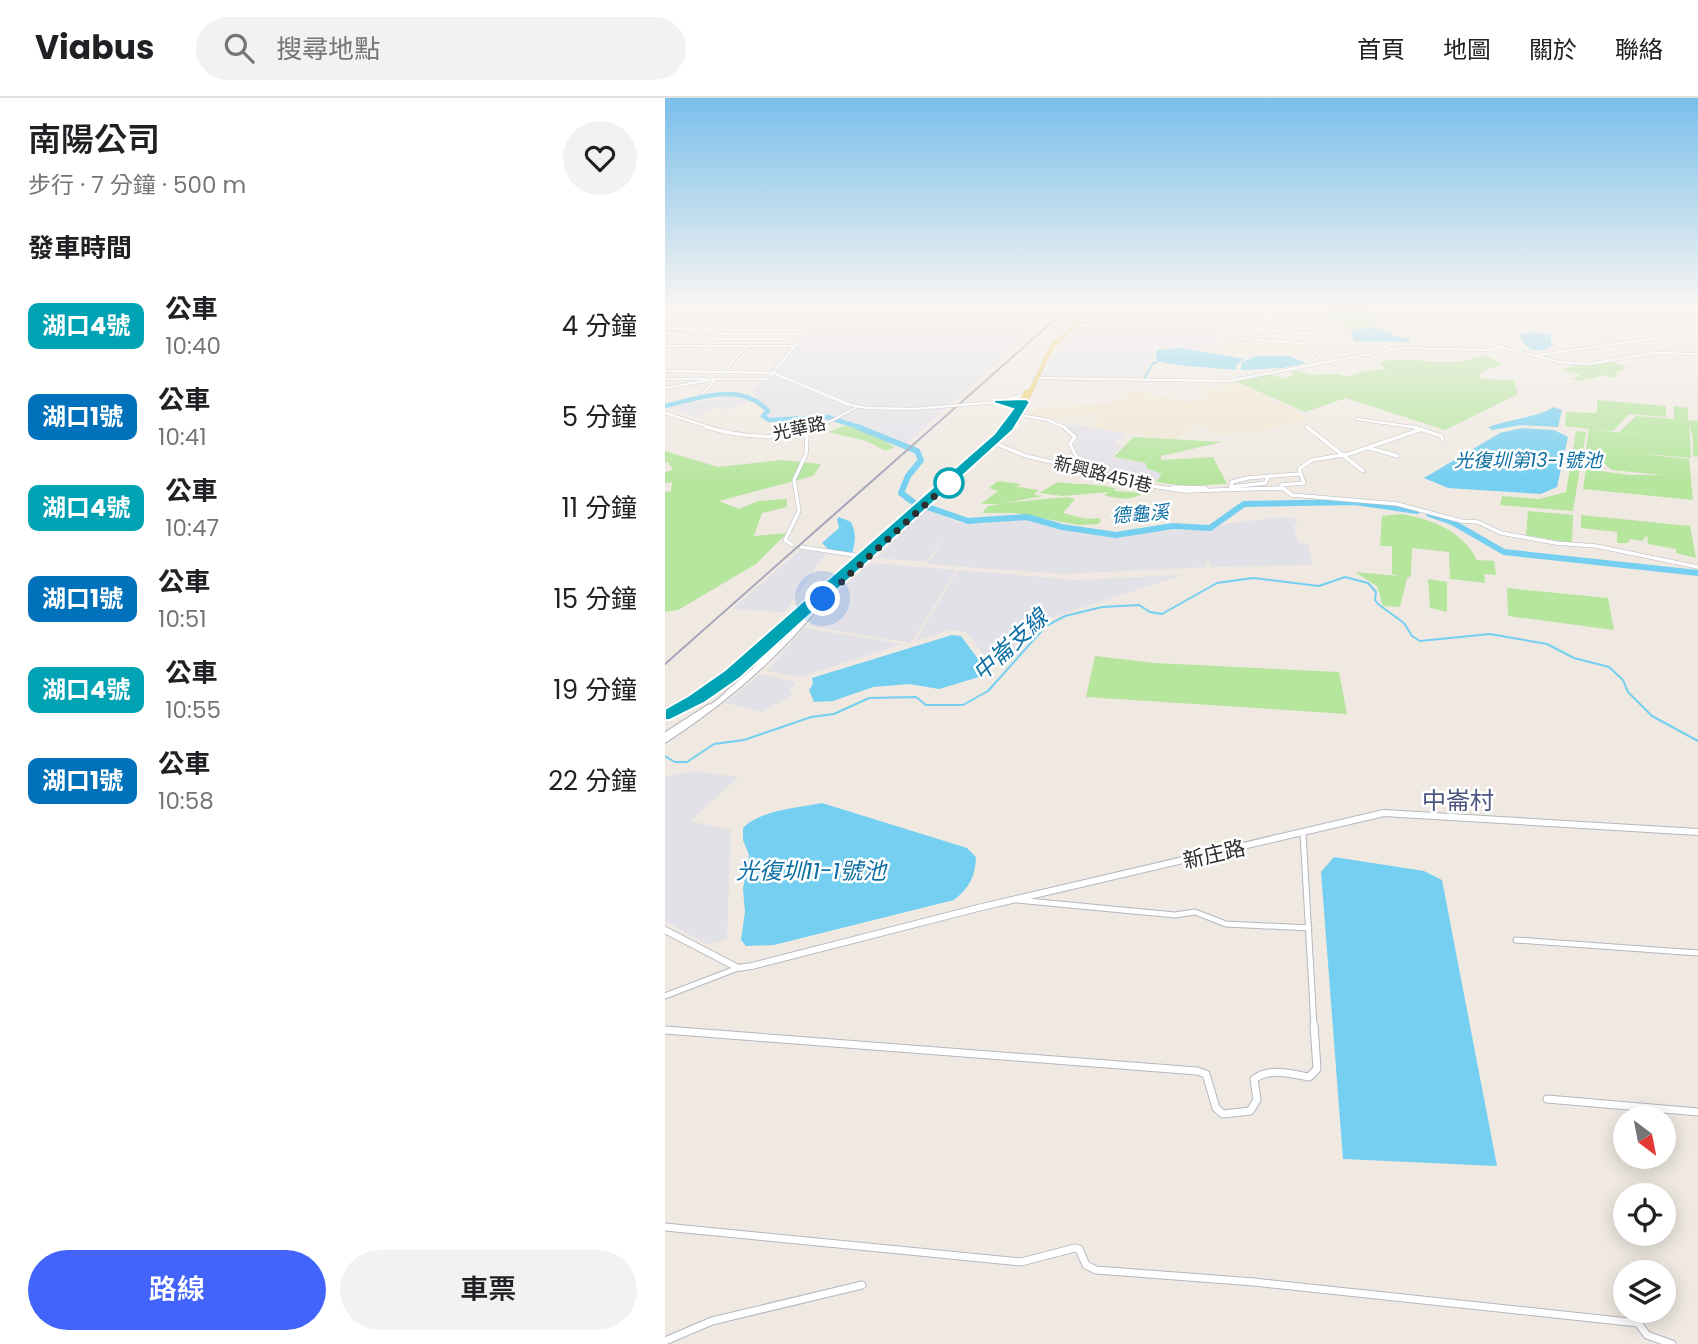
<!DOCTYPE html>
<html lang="zh-TW">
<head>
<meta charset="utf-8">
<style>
	:root { --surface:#fff; --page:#f2f2f2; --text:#202124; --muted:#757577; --line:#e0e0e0; --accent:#4264fb }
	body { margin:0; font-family:Poppins,"Noto Sans TC",sans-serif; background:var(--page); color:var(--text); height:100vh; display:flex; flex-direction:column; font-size:26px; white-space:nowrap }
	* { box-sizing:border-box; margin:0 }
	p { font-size:23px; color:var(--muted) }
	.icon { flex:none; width:38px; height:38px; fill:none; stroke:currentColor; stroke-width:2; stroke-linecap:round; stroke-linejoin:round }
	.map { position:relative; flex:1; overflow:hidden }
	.panel { display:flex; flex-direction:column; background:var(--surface); width:665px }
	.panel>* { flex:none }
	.badge { padding:0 14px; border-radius:10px; font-size:24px; line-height:46px }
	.needle { width:46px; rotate:148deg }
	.fabs { position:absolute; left:948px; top:1008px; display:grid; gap:14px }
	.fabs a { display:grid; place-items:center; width:63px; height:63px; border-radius:50%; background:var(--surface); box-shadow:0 4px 18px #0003; font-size:35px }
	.you { position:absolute; width:35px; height:35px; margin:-18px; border:5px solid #fff; border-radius:50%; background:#1a73e8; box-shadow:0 0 0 10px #1a73e833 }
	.map>.badge { position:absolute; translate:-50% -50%; box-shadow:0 0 0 4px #fff }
	h2 { padding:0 28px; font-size:26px; line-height:63px }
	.round { display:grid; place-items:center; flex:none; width:74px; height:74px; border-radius:37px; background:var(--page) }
	.overview { display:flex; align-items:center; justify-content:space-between; height:119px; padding:0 28px }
	h1 { font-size:33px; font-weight:600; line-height:52px }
	.cta { display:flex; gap:14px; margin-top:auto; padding:14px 28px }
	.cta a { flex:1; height:80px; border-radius:42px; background:var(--accent); color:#fff; font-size:28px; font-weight:600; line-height:80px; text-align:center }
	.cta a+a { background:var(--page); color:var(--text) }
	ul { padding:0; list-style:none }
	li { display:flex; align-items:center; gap:21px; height:91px; padding:0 28px }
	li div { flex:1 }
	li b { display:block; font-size:26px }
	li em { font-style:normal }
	li .badge { min-width:77px; font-weight:700; text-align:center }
	header { display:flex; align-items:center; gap:42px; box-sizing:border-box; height:98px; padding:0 35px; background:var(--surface); border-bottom:2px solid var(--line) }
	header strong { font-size:33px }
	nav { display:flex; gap:38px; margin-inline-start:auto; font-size:24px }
	.search { width:490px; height:63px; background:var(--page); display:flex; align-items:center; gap:18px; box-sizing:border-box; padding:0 24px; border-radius:38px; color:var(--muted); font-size:26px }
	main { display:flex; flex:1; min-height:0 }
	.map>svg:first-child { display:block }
	.industrial { fill:#e3e1e8 }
	.education { fill:#f0e6d1 }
	.green { fill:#b6e59e }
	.water { fill:#75cff0 }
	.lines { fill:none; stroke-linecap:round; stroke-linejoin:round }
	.stream { stroke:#75cff0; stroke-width:2 }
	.river-far1 { stroke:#75cff0; stroke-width:4.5 }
	.river { stroke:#75cff0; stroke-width:6 }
	.minor-far3-casing { stroke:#b4b7c1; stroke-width:3.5 }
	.minor-far2-casing { stroke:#b4b7c1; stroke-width:4.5 }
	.minor-far1-casing { stroke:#b4b7c1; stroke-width:7 }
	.minor-casing { stroke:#b4b7c1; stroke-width:9 }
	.tertiary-far3-casing { stroke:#b4b7c1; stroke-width:3.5 }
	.tertiary-far2-casing { stroke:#b4b7c1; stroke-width:4.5 }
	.tertiary-far1-casing { stroke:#b4b7c1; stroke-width:7 }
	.tertiary-casing { stroke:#b4b7c1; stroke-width:8 }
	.primary-far2-casing { stroke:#c9c9c9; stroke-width:4.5 }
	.primary-far1-casing { stroke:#c9c9c9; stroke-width:5 }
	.primary-casing { stroke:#c9c9c9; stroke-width:8 }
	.minor-far3 { stroke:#fff; stroke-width:2.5 }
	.minor-far2 { stroke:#fff; stroke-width:3.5 }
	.minor-far1 { stroke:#fff; stroke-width:5 }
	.minor { stroke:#fff; stroke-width:7 }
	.tertiary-far3 { stroke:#fff; stroke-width:2.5 }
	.tertiary-far2 { stroke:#fff; stroke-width:3.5 }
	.tertiary-far1 { stroke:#fff; stroke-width:5 }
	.tertiary { stroke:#fff; stroke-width:6 }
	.primary-far2 { stroke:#f2d163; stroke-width:3.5 }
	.primary-far1 { stroke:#f2d163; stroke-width:4.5 }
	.primary { stroke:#f2d163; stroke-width:6 }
	.rail { stroke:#a3a6b8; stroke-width:2 }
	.tertiary-bridge-casing { stroke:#b4b7c1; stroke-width:3.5; stroke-linecap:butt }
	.tertiary-bridge { stroke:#fff; stroke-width:2.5 }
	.line { fill:#00a3b4; stroke:#fff; stroke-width:2 }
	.walk { stroke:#2e2e2e; stroke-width:7; stroke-dasharray:0 12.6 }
	.stop-dot { fill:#fff; stroke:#00a3b4; stroke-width:3.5 }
	.labels { text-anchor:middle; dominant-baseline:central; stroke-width:5; stroke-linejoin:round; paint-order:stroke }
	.far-street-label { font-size:18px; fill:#2e2e2e; stroke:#fff }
	.far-water-label { font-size:19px; font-style:italic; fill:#0d6fa3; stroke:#fff }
	.street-label { font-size:21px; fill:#2e2e2e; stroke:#fff }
	.water-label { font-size:23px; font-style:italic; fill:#0d6fa3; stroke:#fff }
	.quarter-label { font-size:24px; fill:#4d5680; stroke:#fff }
</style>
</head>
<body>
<header>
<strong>Viabus</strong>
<div class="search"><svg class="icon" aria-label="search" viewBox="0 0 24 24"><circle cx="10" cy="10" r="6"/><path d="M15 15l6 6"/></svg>搜尋地點</div>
<nav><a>首頁</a><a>地圖</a><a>關於</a><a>聯絡</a></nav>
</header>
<main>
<section class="panel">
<div class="overview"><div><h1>南陽公司</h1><p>步行 · 7 分鐘 · 500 m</p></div><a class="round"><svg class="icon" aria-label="heart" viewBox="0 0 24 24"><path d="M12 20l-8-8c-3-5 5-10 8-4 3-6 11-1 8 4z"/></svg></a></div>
<h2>發車時間</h2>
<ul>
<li><span class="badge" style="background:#00a3b4;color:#fff">湖口4號</span><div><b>公車</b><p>10:40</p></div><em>4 分鐘</em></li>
<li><span class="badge" style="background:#0072bc;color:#fff">湖口1號</span><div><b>公車</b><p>10:41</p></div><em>5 分鐘</em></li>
<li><span class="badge" style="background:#00a3b4;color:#fff">湖口4號</span><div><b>公車</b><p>10:47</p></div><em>11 分鐘</em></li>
<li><span class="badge" style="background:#0072bc;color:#fff">湖口1號</span><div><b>公車</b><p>10:51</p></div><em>15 分鐘</em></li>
<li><span class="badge" style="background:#00a3b4;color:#fff">湖口4號</span><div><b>公車</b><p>10:55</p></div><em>19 分鐘</em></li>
<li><span class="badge" style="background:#0072bc;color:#fff">湖口1號</span><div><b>公車</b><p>10:58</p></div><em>22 分鐘</em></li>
</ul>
<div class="cta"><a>路線</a><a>車票</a></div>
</section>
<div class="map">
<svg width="1033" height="1246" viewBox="0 0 1033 1246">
	<rect width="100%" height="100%" fill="#efe9e1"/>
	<!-- industrial -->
	<g class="industrial">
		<polygon points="0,209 394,209 242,345 187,323 161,318 104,320 87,293 137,233 0,233"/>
		<polygon points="432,209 465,209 460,216 484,212 483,209 525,209 521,215 525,216 530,209 535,209 548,210 543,217 546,218 550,209 573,209 569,218 563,218 547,251 489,249 478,279 378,279 393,250"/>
		<polygon points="71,297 82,298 89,302 63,312 49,309 32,318 3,310"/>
		<polygon points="409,326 460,336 450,345 457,348 446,359 481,365 481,370 497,376 489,384 457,378 416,365 408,349 413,339 402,329"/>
		<polygon points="261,410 293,425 317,426 360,421 437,438 459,438 480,433 537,432 560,426 617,419 630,420 633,424 629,428 633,445 643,445 648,467 545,469 543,460 541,469 398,476 262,466 285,434 260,464 212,460"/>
		<polygon points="135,452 161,455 120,514 67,511"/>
		<polygon points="206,465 291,472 246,545 144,528 160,504"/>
		<polygon points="293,472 411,482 518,477 376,523 343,558 326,566 301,534 286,532 250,543"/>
		<polygon points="139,530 238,546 135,579 102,573"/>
		<polygon points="95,576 131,584 123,593 130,595 97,614 61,605"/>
		<polygon points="27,673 74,679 25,723 66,732 62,841 42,846 0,823 0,677 2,679"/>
	</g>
	<!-- education -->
	<g class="education">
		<polygon points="559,239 644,247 647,252 616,259 557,255 552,253"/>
		<polygon points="568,283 590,294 601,296 601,299 609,305 621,306 621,309 645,320 593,335 584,333 558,338 533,326 506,343 427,328 434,317 429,315 388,321 363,317 370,311 453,304 462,297 462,293 501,298 512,304 516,302 520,305 546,299 530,289 560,288"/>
	</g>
	<!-- green -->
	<g class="green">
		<polygon points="665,209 678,209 681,215 680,209 703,209 712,228 699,227 697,223 698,228 681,233 681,223 663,222 662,213 667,213"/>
		<path d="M820,257L838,266L818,273L814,278L817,281L849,282L853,296L780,332L681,300L640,314L570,283L605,276L619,281L629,277L624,271L646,277L675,276L680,279L700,273L721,271L715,264C740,258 762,265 787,264C798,264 809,260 820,257Z"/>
		<polygon points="950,264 963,270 951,275 953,278 946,280 940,277 915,283 907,281 916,277 897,272 911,267"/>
		<polygon points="932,302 1001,308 1001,319 964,316 948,333 926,332 1008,339 954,334 971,318 1009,321 1009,308 1023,310 1023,322 1033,323 1033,359 1028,358 1028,340 1024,326 1026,360 959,354 1024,361 1028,402 918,391 921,371 965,377 998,377 947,372 921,350 924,331 900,328 901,314 932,315"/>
		<polygon points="181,327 205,335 230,349 221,353 201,343 163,334"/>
		<polygon points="911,333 921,334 908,413 835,407 837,398 874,401 901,394"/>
		<polygon points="468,339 558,344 496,358 496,362 548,359 562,386 521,388 491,384 497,376 481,370 481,365 449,359"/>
		<polygon points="0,353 53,369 116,362 156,366 148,378 54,403 74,411 93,403 122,401 122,409 97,415 89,438 122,435 91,466 13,512 0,514 0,394 6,393 7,384 0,385 0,374 8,372 3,364 0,365"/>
		<polygon points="333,383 355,386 349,393 354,389 373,392 369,397 378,398 338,405 402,399 410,401 398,415 421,421 434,420 436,423 433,426 414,427 349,415 317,415 323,408 335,406 316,406 333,393 324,390"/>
		<path d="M393,384C412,387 429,385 449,390L450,393L478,395C468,402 454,402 439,397L444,394L398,398L374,395Z"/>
		<polygon points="863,413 908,417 907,445 861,437"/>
		<path d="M736,416C766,421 798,433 812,462L829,463L831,477L819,476L820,485L785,481L784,454L747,450L746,478L742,480L735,509L718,508L712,488L690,474L734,478L727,476V448H715L717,418Z"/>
		<polygon points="916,417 1025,428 1031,460 1011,455 1011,451 983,446 982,437 977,443 965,441 963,445 952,445 952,434 916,430"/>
		<polygon points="763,481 782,484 782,514 765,510"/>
		<polygon points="842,490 943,500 949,532 843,518"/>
		<polygon points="430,558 490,565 674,574 682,616 421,599"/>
	</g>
	<!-- water -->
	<g class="water">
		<polygon points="710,230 737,240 745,239 743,244 689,243 687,236 689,231"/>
		<path d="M865,234L886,236V244L889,247C873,257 860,253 854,236Z"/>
		<path d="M516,250L579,261L571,267V272C556,270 499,268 491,262L492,252Z"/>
		<polygon points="592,258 624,258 642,265 617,270 576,272 577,264"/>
		<path d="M888,309L897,312L893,329L856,327L827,332L823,329C838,323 881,317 888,309Z"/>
		<polygon points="857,330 889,332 903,339 892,389 876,396 783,390 759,380 835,335"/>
		<path d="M174,419L186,424C191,435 191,443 187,455L163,451L157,445L174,430L172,421Z"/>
		<polygon points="287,537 296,538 319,569 319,574 314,579 274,591 244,586 208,589 168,603 149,604 144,592 148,586 147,580"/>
		<path d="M157,705L302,750L311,759C310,779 305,789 289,802L109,847L81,848L76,842L80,814L78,791L84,757L78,742V730C95,712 133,710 157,705Z"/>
		<polygon points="669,759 759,773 777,782 832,1068 678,1061 656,774"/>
	</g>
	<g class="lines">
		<!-- stream -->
		<g class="stream">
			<polyline points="480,279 487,266 492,264"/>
			<polyline points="0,658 10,664 22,664 49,646 79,642 146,619 169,616 204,600 251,599 261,607 298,607 323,593 381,528 400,518 437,509 474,507 485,514 497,516 552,485 588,480 654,488 680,479 703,485 711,494 710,502 713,506 739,525 747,538 755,543 825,536 882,546 909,560 944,569 958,582 963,594 987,618 1033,643"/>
		</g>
		<!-- river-far1 -->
		<path class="river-far1" d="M0,308C34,300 76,283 103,313L98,318L104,322L162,319L197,330"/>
		<!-- river -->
		<g class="river">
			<polyline points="193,329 252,353 256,362 243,378 236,395 248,404 303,423 362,419 397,429 451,437 508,428 545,430 579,406 690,404 752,413"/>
			<polyline points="764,416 787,424 839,454 1033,475"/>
		</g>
		<defs>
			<g id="minor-far3">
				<polyline points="587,209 571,240 646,246"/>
				<polyline points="598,209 649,213"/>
				<polyline points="762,209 801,225"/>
				<polyline points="783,209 845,233"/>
				<polyline points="794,209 811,210 828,217"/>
				<polyline points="1024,209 1033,212"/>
				<polyline points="0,213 158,213"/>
				<polyline points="525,214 527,209"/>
				<polyline points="582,219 649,224"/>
				<polyline points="409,227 427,228"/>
				<polyline points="786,229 828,218"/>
				<polyline points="576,230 649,236"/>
				<polyline points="0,231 143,232"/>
				<polyline points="825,235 838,231"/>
				<polyline points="0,236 17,236 4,247"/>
				<polyline points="48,241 120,241"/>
				<polyline points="592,241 607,210"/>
				<polyline points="646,246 649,236 649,209"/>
				<polyline points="646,246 658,264"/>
				<polyline points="22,247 39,232"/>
				<polyline points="0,248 129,248"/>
				<polyline points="39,248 52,236 124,236"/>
				<polyline points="868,258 1011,237"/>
				<polyline points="0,273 108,275"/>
				<polyline points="57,275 82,248"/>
				<polyline points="0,281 40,281"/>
				<polyline points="0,290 51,281 101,281 108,275"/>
				<polyline points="38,295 51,281"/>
				<polyline points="350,316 383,322 401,330"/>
				<polyline points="692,321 754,330"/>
			</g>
			<g id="minor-far2">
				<polyline points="399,329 410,339 405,346 414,364 427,370"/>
				<polyline points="642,329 698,373"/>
				<polyline points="749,329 776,338 778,342"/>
				<polyline points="329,345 361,358 493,389 520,393 618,390 627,397 732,406 796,423 813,424 836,435 891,445 931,448 1033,469"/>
				<polyline points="704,350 733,358"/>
				<polyline points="616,387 639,385 634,371 647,362 684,356 757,331"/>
				<polyline points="507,389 541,390"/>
				<polyline points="566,389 567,384 582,380 634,376"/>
				<polyline points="566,389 600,385 604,378"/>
				<polyline points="127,447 120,442 134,413 129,382 141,356 142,339 136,333"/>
				<polyline points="136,449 189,457 192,461"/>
			</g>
			<g id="minor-far1">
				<polyline points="638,735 649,928"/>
				<polyline points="352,802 510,817 530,814 561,826 644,830"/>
				<polyline points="851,842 1033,855"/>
				<polyline points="0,898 73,870"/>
			</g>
			<g id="minor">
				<path d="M0,932L532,973L541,976L551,1010L558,1016L585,1013L592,1002L589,981C605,969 626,976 644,979L652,971L649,927"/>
				<polyline points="882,1001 1033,1014"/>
				<polyline points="0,1129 356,1164 410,1150 414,1151 421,1167 431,1172 589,1184 973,1225 982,1237 1007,1246"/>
				<polyline points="0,1243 47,1223 197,1187"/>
			</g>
			<g id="tertiary-far3">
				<polyline points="162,209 108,275 185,307 203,310"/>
				<polyline points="745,209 828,247 894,264 923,266 989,255 1033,256"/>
				<polyline points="370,280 564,283 736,250 823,252 837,249"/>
				<polyline points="332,304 361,296"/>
				<polyline points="335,304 353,310"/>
				<polyline points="0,315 47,330"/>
				<polyline points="153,330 192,309"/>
			</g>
			<path id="tertiary-far2" d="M41,329C78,340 121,343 158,329"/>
			<g id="tertiary-far1">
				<polyline points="63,595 89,573 112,547 111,538"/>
				<polyline points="2,636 44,609"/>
				<path d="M0,642C60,603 111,559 156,503"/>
			</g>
			<polyline id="tertiary" points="0,832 73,870 87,868 313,810 719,715 1033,734"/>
			<g id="primary-far2">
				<polyline points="338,330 362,293"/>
				<polyline points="345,330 355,316 386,250 426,209"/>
			</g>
			<g id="primary-far1">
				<polyline points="336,333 340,329"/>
				<polyline points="167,483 278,385"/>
				<polyline points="175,483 346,329"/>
			</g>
			<g id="primary">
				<path d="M0,615C65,583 115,529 169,482"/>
				<path d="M0,619C71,583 118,534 177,482"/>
			</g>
		</defs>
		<!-- minor-far3 casing -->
		<use href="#minor-far3" class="minor-far3-casing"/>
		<!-- minor-far2 casing -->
		<use href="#minor-far2" class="minor-far2-casing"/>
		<!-- minor-far1 casing -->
		<use href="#minor-far1" class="minor-far1-casing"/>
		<!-- minor casing -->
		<use href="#minor" class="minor-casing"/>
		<!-- tertiary-far3 casing -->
		<use href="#tertiary-far3" class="tertiary-far3-casing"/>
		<!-- tertiary-far2 casing -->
		<use href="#tertiary-far2" class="tertiary-far2-casing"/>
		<!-- tertiary-far1 casing -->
		<use href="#tertiary-far1" class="tertiary-far1-casing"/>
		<!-- tertiary casing -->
		<use href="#tertiary" class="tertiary-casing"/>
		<!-- primary-far2 casing -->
		<use href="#primary-far2" class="primary-far2-casing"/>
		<!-- primary-far1 casing -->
		<use href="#primary-far1" class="primary-far1-casing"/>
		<!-- primary casing -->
		<use href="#primary" class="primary-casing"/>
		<!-- minor-far3 -->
		<use href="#minor-far3" class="minor-far3"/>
		<!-- minor-far2 -->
		<use href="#minor-far2" class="minor-far2"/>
		<!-- minor-far1 -->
		<use href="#minor-far1" class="minor-far1"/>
		<!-- minor -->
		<use href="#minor" class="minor"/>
		<!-- tertiary-far3 -->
		<use href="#tertiary-far3" class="tertiary-far3"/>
		<!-- tertiary-far2 -->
		<use href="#tertiary-far2" class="tertiary-far2"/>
		<!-- tertiary-far1 -->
		<use href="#tertiary-far1" class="tertiary-far1"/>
		<!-- tertiary -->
		<use href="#tertiary" class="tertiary"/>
		<!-- primary-far2 -->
		<use href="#primary-far2" class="primary-far2"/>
		<!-- primary-far1 -->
		<use href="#primary-far1" class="primary-far1"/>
		<!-- primary -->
		<use href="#primary" class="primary"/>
		<!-- rail -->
		<polyline class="rail" points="0,566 404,209"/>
		<defs>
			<polyline id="tertiary-bridge" points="203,310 249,311 332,304"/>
		</defs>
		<!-- tertiary-bridge casing -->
		<use href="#tertiary-bridge" class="tertiary-bridge-casing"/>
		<!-- tertiary-bridge -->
		<use href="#tertiary-bridge" class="tertiary-bridge"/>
	</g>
	<!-- sky -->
	<linearGradient id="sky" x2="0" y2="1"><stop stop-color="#7abfeb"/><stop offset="0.54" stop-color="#f8f5f2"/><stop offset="1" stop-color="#f8f5f2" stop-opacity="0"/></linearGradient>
	<rect width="1033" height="384" fill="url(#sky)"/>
	<!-- line -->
	<polygon class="line" points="329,302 361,301 365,304 348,332 75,580 39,605 5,622 0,622 0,611 23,598 60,572 329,336 348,311 329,305"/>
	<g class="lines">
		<!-- walk -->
		<polyline class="walk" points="158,501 287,382 284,385"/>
	</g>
	<!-- markers -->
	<circle class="stop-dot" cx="284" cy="385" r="14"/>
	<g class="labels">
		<!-- far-street labels -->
		<g class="far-street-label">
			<text transform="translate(134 330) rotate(-12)">光華路</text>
			<text transform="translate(438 376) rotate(14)">新興路451巷</text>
		</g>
		<!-- far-water labels -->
		<g class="far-water-label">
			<text x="863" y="362">光復圳第13-1號池</text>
			<text transform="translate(475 416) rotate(-4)">德龜溪</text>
		</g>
		<!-- street labels -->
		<g class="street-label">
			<text transform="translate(549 756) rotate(-13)">新庄路</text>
		</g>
		<!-- water labels -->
		<g class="water-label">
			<text transform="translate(345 547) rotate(-43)">中崙支線</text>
			<text x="146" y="773">光復圳11-1號池</text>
		</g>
		<!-- quarter labels -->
		<g class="quarter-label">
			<text x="793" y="702">中崙村</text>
		</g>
	</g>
</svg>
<div class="fabs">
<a><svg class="needle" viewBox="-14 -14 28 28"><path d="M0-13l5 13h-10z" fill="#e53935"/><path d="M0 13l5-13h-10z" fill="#757577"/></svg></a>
<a><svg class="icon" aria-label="locate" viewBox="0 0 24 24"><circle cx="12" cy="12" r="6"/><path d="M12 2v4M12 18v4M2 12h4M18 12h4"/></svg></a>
<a><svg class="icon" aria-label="layers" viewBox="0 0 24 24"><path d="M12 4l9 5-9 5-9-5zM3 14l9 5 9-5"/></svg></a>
</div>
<div class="you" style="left:158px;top:501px"></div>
</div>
</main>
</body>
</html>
